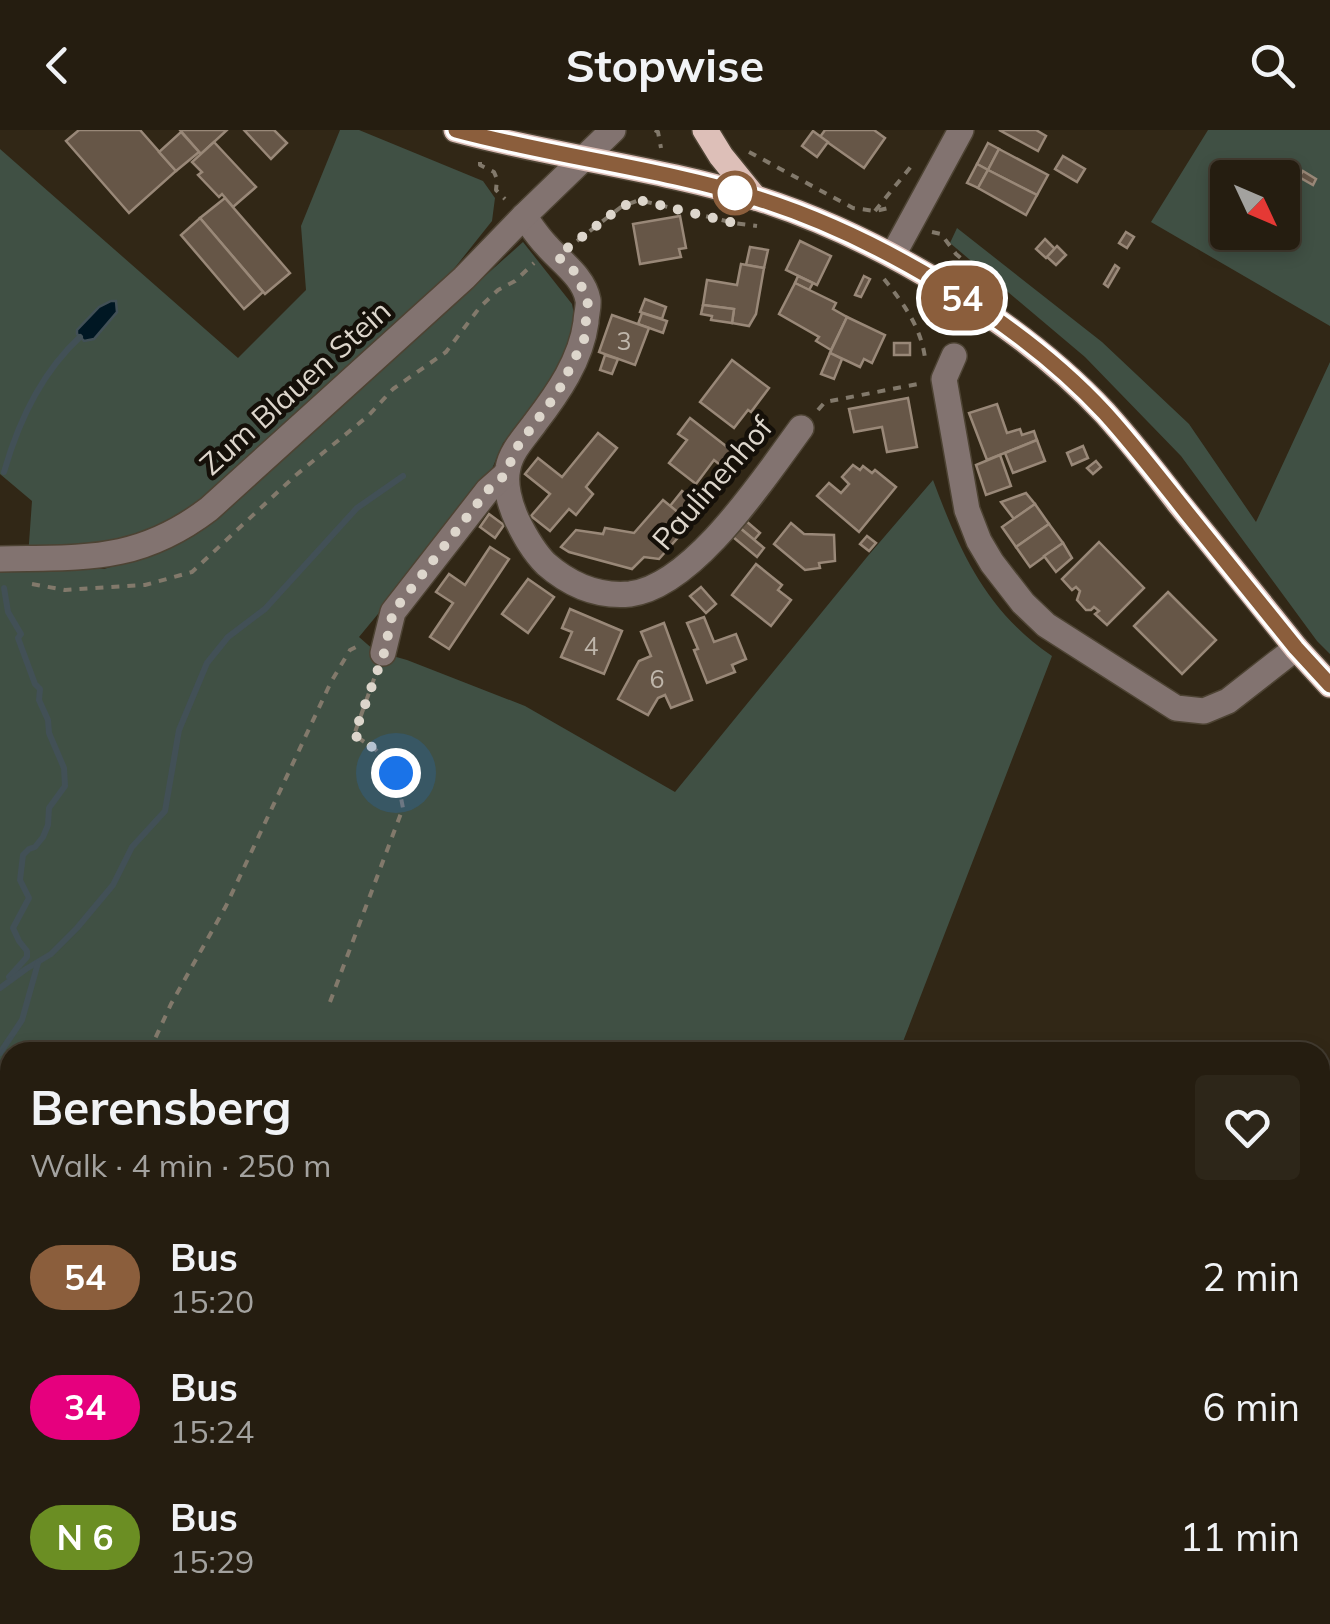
<!DOCTYPE html>
<html lang="en">
<head>
<meta charset="utf-8">
<style>
	:root { --surface:#251d10; --page:#2d2619; --text:#f1f3f6; --muted:#a3a29f; --line:#423b30 }
	body { margin:0; font-family:Mulish,sans-serif; background:var(--page); color:var(--text); height:100vh; display:flex; flex-direction:column; font-size:38px; white-space:nowrap }
	* { box-sizing:border-box; margin:0 }
	p { font-size:32px; color:var(--muted) }
	.icon { flex:none; width:55px; height:55px; fill:none; stroke:currentColor; stroke-width:2; stroke-linecap:round; stroke-linejoin:round }
	.map { position:relative; flex:1; overflow:hidden }
	.side { position:absolute; left:0px; top:912px; width:1330px; height:582px; display:flex; flex-direction:column; background:var(--surface); border-radius:30px 30px 0 0; box-shadow:0 5px 15px #0003,0 0 0 2px var(--line) }
	.side>* { flex:none }
	.badge { padding:0 20px; border-radius:32px; font-size:35px; line-height:65px }
	.needle { width:65px; rotate:134deg }
	.buttons { position:absolute; left:1210px; top:30px; display:grid; gap:20px }
	.buttons a { display:grid; place-items:center; width:90px; height:90px; border-radius:10px; background:var(--surface); box-shadow:0 5px 15px #0003,0 0 0 2px var(--line); font-size:50px }
	.you { position:absolute; width:50px; height:50px; margin:-25px; border:8px solid #fff; border-radius:50%; background:#1a73e8; box-shadow:0 0 0 15px #1a73e833 }
	.map>.badge { position:absolute; translate:-50% -50%; box-shadow:0 0 0 5px #fff }
	.round { display:grid; place-items:center; flex:none; width:105px; height:105px; border-radius:10px; background:var(--page) }
	.overview { display:flex; align-items:center; justify-content:space-between; height:170px; padding:0 30px }
	h1 { font-size:48px; font-weight:700; line-height:75px }
	ul { padding:0; list-style:none }
	li { display:flex; align-items:center; gap:30px; height:130px; padding:0 30px }
	li div { flex:1 }
	li b { display:block; font-size:38px }
	li em { font-style:normal }
	li .badge { min-width:110px; font-weight:700; text-align:center }
	header { display:flex; justify-content:space-between; align-items:center; height:130px; padding:0 30px; background:var(--surface); font-size:45px; font-weight:700 }
	.map>svg:first-child { display:block }
	.green { fill:#405044; fill-rule:evenodd }
	.water { fill:#001723; stroke:#425056; stroke-width:2.5 }
	.lines { fill:none; stroke-linecap:round; stroke-linejoin:round }
	.stream { stroke:#425056; stroke-width:6 }
	.building { fill:#665647; stroke:#998878; stroke-width:2.5 }
	.minor-casing { stroke:#4d4333; stroke-width:28 }
	.major-casing { stroke:#4d4333; stroke-width:28 }
	.path { stroke:#82796b; stroke-width:4; stroke-dasharray:8 8; stroke-linecap:butt }
	.minor { stroke:#827370; stroke-width:25 }
	.major { stroke:#ddbfb8; stroke-width:25 }
	.line-casing { stroke:#fff; stroke-width:22 }
	.line { stroke:#8b5e3c; stroke-width:15 }
	.walk { stroke:#ddd6cc; stroke-width:10; stroke-dasharray:0 18 }
	.stop-dot { fill:#fff; stroke:#8b5e3c; stroke-width:5 }
	.labels { text-anchor:middle; dominant-baseline:central; stroke-width:9; stroke-linejoin:round; paint-order:stroke }
	.number-label { font-size:25px; fill:#bfb6ab }
	.street-label { font-size:30px; fill:#ddd6cc; stroke:#151009 }
</style>
</head>
<body>
<header><svg class="icon" aria-label="back" viewBox="0 0 24 24"><path d="M15 5l-7 7 7 7"/></svg>Stopwise<svg class="icon" aria-label="search" viewBox="0 0 24 24"><circle cx="10" cy="10" r="6"/><path d="M15 15l6 6"/></svg></header>
<div class="map">
<svg width="1330" height="1494" viewBox="0 0 1330 1494">
	<rect width="100%" height="100%" fill="#312716"/>
	<!-- green -->
	<g class="green">
		<polygon points="340,0 359,0 483,51 495,68 492,91 445,150 183,388 125,416 28,427 32,371 0,344 0,19 238,228 306,160 301,96"/>
		<path d="M1208,0H1330V196L1151,92ZM1228,48H1282V102H1228Z"/>
		<polygon points="957,98 1102,212 1189,294 1256,392 1330,232 1330,524 1317,511 1181,326 1085,227 950,113"/>
		<path d="M523,112L572,174L576,195L560,241L536,276L503,313L486,353L359,507L375,521L407,530L525,576L675,662L867,427L933,350C960,422 986,481 1052,526L899,922H10V1485H534L531,1494H0V439H104L159,422L206,395Z"/>
	</g>
	<!-- water -->
	<polygon class="water" points="111,171 116,171 117,182 94,209 84,211 77,204 77,200 99,177"/>
	<g class="lines">
		<!-- stream -->
		<g class="stream">
			<path d="M4,342C18,293 42,242 80,207"/>
			<polyline points="4,458 8,482 21,504 18,508 35,554 40,559 39,570 48,590 49,603 64,638 65,656 49,678 48,695 43,707 35,717 29,719 23,725 20,750 29,768 13,798 19,811 27,821 27,827 9,847"/>
			<polyline points="0,858 26,839 51,824 77,798 113,755 132,717 165,681 179,600 207,533 228,507 265,479 357,378 403,346"/>
			<polyline points="0,923 22,890 38,833"/>
			<polyline points="0,1314 10,1309"/>
		</g>
	</g>
	<!-- building -->
	<g class="building">
		<polygon points="79,0 140,0 176,41 129,83 66,11"/>
		<polygon points="180,0 227,0 201,24"/>
		<polygon points="244,0 274,0 287,13 271,29"/>
		<polygon points="825,0 874,0 885,8 864,38 820,7"/>
		<polygon points="999,0 1036,0 1046,6 1038,21"/>
		<polygon points="813,1 828,12 817,27 802,16"/>
		<polygon points="181,2 199,22 176,41 159,22"/>
		<polygon points="214,12 256,57 233,77 222,64 219,67 198,45 202,42 192,32"/>
		<polygon points="988,13 999,19 988,40 977,34"/>
		<polygon points="999,19 1048,45 1037,65 988,40"/>
		<polygon points="1063,26 1085,39 1077,52 1055,39"/>
		<polygon points="977,34 988,40 978,58 967,53"/>
		<polygon points="988,40 1037,65 1026,85 978,58"/>
		<polygon points="1303,41 1316,49 1313,55 1299,47"/>
		<polygon points="225,68 290,143 265,164 200,88"/>
		<polygon points="680,86 686,118 679,119 681,127 640,134 633,94"/>
		<polygon points="200,88 263,162 244,179 181,105"/>
		<polygon points="1126,102 1134,107 1127,118 1119,113"/>
		<polygon points="1045,109 1055,119 1046,128 1036,119"/>
		<polygon points="800,111 831,126 817,155 786,140"/>
		<polygon points="1057,116 1066,125 1056,135 1047,127"/>
		<polygon points="750,117 768,120 764,138 746,135"/>
		<polygon points="741,134 764,138 756,184 749,196 732,193 734,179 703,175 707,150 737,155"/>
		<polygon points="1115,135 1119,138 1108,157 1104,154"/>
		<polygon points="798,146 813,153 809,160 795,153"/>
		<polygon points="864,146 870,149 861,167 855,165"/>
		<polygon points="795,153 836,173 833,179 847,187 831,220 816,211 819,207 779,184"/>
		<polygon points="645,169 666,177 662,189 640,182"/>
		<polygon points="703,175 734,179 732,193 711,190 712,186 701,184"/>
		<polygon points="642,183 667,191 663,203 638,194"/>
		<polygon points="612,185 649,198 635,235 599,222"/>
		<polygon points="847,187 885,205 872,233 864,229 860,237 830,223"/>
		<rect x="894" y="213" width="16" height="12"/>
		<polygon points="830,223 842,229 834,249 821,244"/>
		<polygon points="605,225 618,229 612,244 600,240"/>
		<polygon points="732,230 769,258 751,282 748,280 734,298 700,272"/>
		<polygon points="908,268 917,317 887,322 882,297 854,302 849,279"/>
		<polygon points="997,274 1007,303 1020,299 1022,305 1034,301 1037,310 987,330 969,283"/>
		<polygon points="690,288 740,327 729,342 714,330 696,354 669,333 687,310 678,304"/>
		<polygon points="598,303 617,318 586,357 593,364 576,385 569,379 550,401 531,386 550,364 525,344 538,328 562,347"/>
		<polygon points="1037,310 1045,331 1013,343 1005,323"/>
		<polygon points="1083,316 1088,328 1072,335 1067,323"/>
		<polygon points="1000,325 1011,356 986,365 976,335"/>
		<polygon points="1096,331 1101,337 1093,344 1087,338"/>
		<polygon points="853,335 860,340 863,336 872,343 875,340 896,357 859,402 817,366 829,353 841,363 849,354 842,347"/>
		<polygon points="682,361 700,375 688,391 670,376"/>
		<polygon points="1026,363 1035,374 1014,389 1001,372"/>
		<polygon points="663,370 691,393 659,429 644,427 632,439 569,422 561,417 576,400 603,404 605,398 634,403"/>
		<polygon points="1035,374 1049,394 1016,417 1002,397"/>
		<polygon points="489,384 504,395 495,408 480,397"/>
		<polygon points="746,391 760,403 754,410 740,398"/>
		<polygon points="791,393 804,404 834,405 835,431 819,433 820,438 805,440 774,414"/>
		<polygon points="1049,394 1063,413 1030,437 1016,417"/>
		<polygon points="740,398 764,418 757,427 733,407"/>
		<polygon points="867,406 876,413 869,421 860,414"/>
		<polygon points="1099,412 1144,458 1107,495 1095,484 1099,481 1094,477 1091,480 1086,480 1077,470 1080,461 1076,457 1072,460 1062,449"/>
		<polygon points="1063,413 1072,428 1056,442 1044,426"/>
		<polygon points="490,417 509,429 449,519 430,507 453,473 436,462 449,444 465,455"/>
		<polygon points="756,434 782,455 778,460 791,470 771,496 732,465"/>
		<polygon points="528,449 554,467 528,503 502,484"/>
		<polygon points="701,457 716,474 706,483 690,466"/>
		<polygon points="1168,462 1216,510 1182,544 1134,496"/>
		<polygon points="570,479 622,501 604,544 561,527 572,502 562,498"/>
		<polygon points="704,487 714,512 736,504 746,529 732,535 735,542 707,553 694,520 698,519 687,493"/>
		<polygon points="664,493 692,570 671,578 665,565 658,568 648,585 618,569 639,531 651,526 641,502"/>
	</g>
	<g class="lines">
		<defs>
			<g id="minor">
				<path d="M524,86C531,96 538,107 547,116C561,132 584,147 588,170C589,176 586,186 586,192C581,230 558,263 535,293C525,307 511,321 508,338C504,354 510,375 517,390C525,406 533,421 546,434C570,455 598,467 630,464C694,456 764,348 801,298"/>
				<polyline points="893,125 961,0"/>
				<polyline points="954,226 944,249 967,380 979,411 992,433 1023,473 1046,495 1176,578 1204,581 1228,571 1296,518"/>
				<path d="M0,429C84,427 138,433 209,379L464,148L524,86L613,0"/>
				<polyline points="383,523 393,482 488,360 506,344"/>
			</g>
			<g id="major">
				<path d="M456,0C556,27 660,38 759,69C878,107 1019,191 1105,283C1130,311 1154,341 1177,371C1217,420 1257,469 1296,518L1330,555"/>
				<polyline points="705,0 721,26 755,68"/>
			</g>
		</defs>
		<!-- minor casing -->
		<use href="#minor" class="minor-casing"/>
		<!-- major casing -->
		<use href="#major" class="major-casing"/>
		<!-- path -->
		<g class="path">
			<polyline points="655,0 658,2 661,18"/>
			<polyline points="749,22 853,78 875,81 889,78"/>
			<polyline points="480,32 480,35 494,42 497,49 496,60 505,69"/>
			<polyline points="875,81 913,34"/>
			<polyline points="932,102 941,104 956,124 999,161"/>
			<polyline points="577,111 621,77 639,70 734,93 757,96"/>
			<path d="M884,149C903,173 921,197 925,228"/>
			<polyline points="818,280 825,272 923,253"/>
			<polyline points="32,454 65,460 145,455 192,442 296,345 368,286 393,259 446,222 480,177 498,160 515,151 534,133"/>
			<polyline points="330,872 403,678 396,643 375,619 354,605 375,546"/>
			<polyline points="149,922 171,874 226,776 331,552 350,520 358,516"/>
			<polyline points="1320,1144 1330,1108"/>
			<polyline points="0,1216 10,1205"/>
			<polyline points="1320,1310 1330,1313"/>
			<polyline points="211,1494 227,1485"/>
		</g>
		<!-- minor -->
		<use href="#minor" class="minor"/>
		<!-- major -->
		<use href="#major" class="major"/>
	</g>
	<g class="lines">
		<defs>
			<path id="line" d="M456,0C556,27 660,38 759,69C878,107 1020,191 1105,283C1134,315 1160,349 1187,383C1223,428 1260,473 1296,518L1330,555"/>
		</defs>
		<!-- line casing -->
		<use href="#line" class="line-casing"/>
		<!-- line -->
		<use href="#line" class="line"/>
		<!-- walk -->
		<polyline class="walk" points="396,643 375,619 354,605 384,523 393,482 488,360 506,344 515,320 558,262 584,210 588,170 574,141 557,126 621,77 639,70 734,93 735,63"/>
	</g>
	<!-- markers -->
	<circle class="stop-dot" cx="735" cy="63" r="20"/>
	<g class="labels">
		<!-- number labels -->
		<g class="number-label">
			<text x="624" y="210">3</text>
			<text x="591" y="515">4</text>
			<text x="657" y="548">6</text>
		</g>
		<!-- street labels -->
		<g class="street-label">
			<text transform="translate(295 257) rotate(-42)">Zum Blauen Stein</text>
			<text transform="translate(712 353) rotate(-49)">Paulinenhof</text>
		</g>
	</g>
</svg>
<div class="buttons">
<a><svg class="needle" viewBox="-14 -14 28 28"><path d="M0-13l5 13h-10z" fill="#e53935"/><path d="M0 13l5-13h-10z" fill="#a3a29f"/></svg></a>
</div>
<div class="you" style="left:396px;top:643px"></div>
<b class="badge" style="left:962px;top:168px;background:#8b5e3c;color:#fff">54</b>
<section class="side">
<div class="overview"><div><h1>Berensberg</h1><p>Walk · 4 min · 250 m</p></div><a class="round"><svg class="icon" aria-label="heart" viewBox="0 0 24 24"><path d="M12 20l-8-8c-3-5 5-10 8-4 3-6 11-1 8 4z"/></svg></a></div>
<ul>
<li><span class="badge" style="background:#8b5e3c;color:#fff">54</span><div><b>Bus</b><p>15:20</p></div><em>2 min</em></li>
<li><span class="badge" style="background:#e6007e;color:#fff">34</span><div><b>Bus</b><p>15:24</p></div><em>6 min</em></li>
<li><span class="badge" style="background:#6b8e23;color:#fff">N 6</span><div><b>Bus</b><p>15:29</p></div><em>11 min</em></li>
</ul>
</section>
</div>
</body>
</html>
